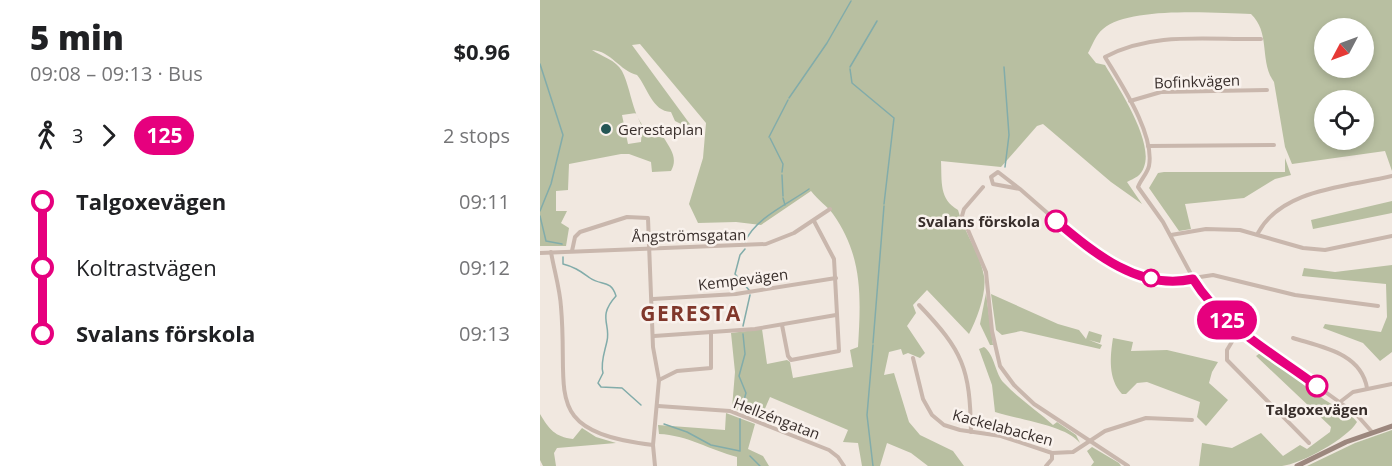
<!DOCTYPE html>
<html lang="en">
<head>
<meta charset="utf-8">
<style>
	:root { --surface:#fff; --page:#f2f2f2; --text:#202124; --muted:#757577 }
	body { margin:0; font-family:"Open Sans",sans-serif; background:var(--page); color:var(--text); height:100vh; display:flex; flex-direction:column; font-size:22px; white-space:nowrap }
	* { box-sizing:border-box; margin:0 }
	p { font-size:20px; color:var(--muted) }
	.icon { flex:none; width:33px; height:33px; fill:none; stroke:currentColor; stroke-width:2; stroke-linecap:round; stroke-linejoin:round }
	.map { position:relative; flex:1; overflow:hidden }
	.drawer { display:flex; flex-direction:column; background:var(--surface); width:540px }
	.drawer>* { flex:none }
	.badge { padding:0 12px; border-radius:20px; font-size:21px; line-height:39px }
	.needle { width:39px; rotate:229deg }
	.tools { position:absolute; left:774px; top:18px; display:grid; gap:12px }
	.tools a { display:grid; place-items:center; width:60px; height:60px; border-radius:50%; background:var(--surface); box-shadow:0 3px 9px #0003; font-size:30px }
	.map>.badge { position:absolute; translate:-50% -50%; box-shadow:0 0 0 3px #fff }
	.legs { display:flex; align-items:center; gap:9px; height:66px; padding:0 30px; font-size:20px }
	.legs p { margin-inline-start:auto }
	.summary { display:flex; align-items:center; justify-content:space-between; height:102px; padding:0 30px }
	h1 { font-size:33px; font-weight:800; line-height:45px }
	ul { padding:0 30px; list-style:none }
	li { display:flex; align-items:center; gap:21px; height:66px; font-size:22px }
	li i { display:grid; place-items:center; width:9px; height:100%; margin:0 8px; background:currentColor }
	li i::after { content:''; width:15px; height:15px; margin:-8px; border:4px solid; border-radius:50%; background:var(--surface) }
	li p { margin-inline-start:auto }
	li:first-child i { background:linear-gradient(#0000 50%,currentColor 0) }
	li:last-child i { background:linear-gradient(currentColor 50%,#0000 0) }
	main { display:flex; flex:1; min-height:0 }
	.map>svg:first-child { display:block }
	.green { fill:#b8bfa1; fill-rule:evenodd }
	.lines { fill:none; stroke-linecap:round; stroke-linejoin:round }
	.stream { stroke:#82acaa; stroke-width:1.5 }
	.street { stroke:#c9b7ad; stroke-width:4 }
	.secondary { stroke:#9c877e; stroke-width:5 }
	.line-1-casing { stroke:#fff; stroke-width:14 }
	.line-1 { stroke:#e6007e; stroke-width:9 }
	.poi-dot { fill:#245655; stroke:#f9f2ed; stroke-width:2 }
	.stop-1-dot { fill:#fff; stroke:#e6007e; stroke-width:3 }
	.labels { text-anchor:middle; dominant-baseline:central; stroke-width:5; stroke-linejoin:round; paint-order:stroke }
	.street-label { font-size:15px; fill:#382e2b; stroke:#f9f2ed }
	.poi-label { font-size:15px; fill:#382e2b; stroke:#f9f2ed; text-anchor:start }
	.stop-label { font-size:15px; font-weight:bold; fill:#382e2b; stroke:#f9f2ed; text-anchor:end }
	.district-label { font-size:21px; font-weight:bold; letter-spacing:1.5px; fill:#80372b; stroke:#f9f2ed }
</style>
</head>
<body>
<main>
<section class="drawer">
<div class="summary"><div><h1>5 min</h1><p>09:08 – 09:13 · Bus</p></div><b>$0.96</b></div>
<div class="legs"><svg class="icon" aria-label="walk" viewBox="0 0 24 24"><circle cx="13" cy="4" r="2"/><path d="M13 8l-2 6 4 7M11 14l-3 7M7 12l3-4h3l4 4"/></svg>3<svg class="icon" aria-label="forward" viewBox="0 0 24 24"><path d="M9 5l7 7-7 7"/></svg><b class="badge" style="background:#e6007e;color:#fff">125</b><p>2 stops</p></div>
<ul>
<li><i style="color:#e6007e"></i><b>Talgoxevägen</b><p>09:11</p></li>
<li><i style="color:#e6007e"></i><span>Koltrastvägen</span><p>09:12</p></li>
<li><i style="color:#e6007e"></i><b>Svalans förskola</b><p>09:13</p></li>
</ul>
</section>
<div class="map">
<svg width="852" height="466" viewBox="0 0 852 466">
	<rect width="100%" height="100%" fill="#f1e8e0"/>
	<!-- green -->
	<g class="green">
		<path d="M0,0H852V171L845,151L752,164L745,147L734,82C719,61 731,33 711,14C676,13 589,6 563,29C556,34 552,46 548,53L556,63L565,65C578,87 614,141 604,167C601,176 595,178 587,182L602,204L571,182L503,124L497,126L461,167L401,161C402,182 399,199 418,210C424,232 440,253 444,276C447,292 437,319 429,334L387,290L373,305L376,313L367,326L385,353L380,358L368,353L363,355L361,349L349,352L344,375L354,373L369,422L380,435L413,451L424,466H388L371,453L347,443L340,466H322L318,443L303,442L308,430L230,397L220,420L192,408L195,372L191,333L222,329L227,364L247,360L250,362L253,378L313,367L310,350L318,347C321,298 323,256 293,214C288,207 277,199 271,191L221,225L196,222L158,223L149,204L163,158L166,123L100,44L92,45L155,131L135,121L131,112C112,111 108,88 97,75C80,71 71,51 52,50C61,56 76,60 82,71C94,94 92,134 124,138C131,150 138,158 131,171L112,172L111,162L89,154H81L29,164L28,190L16,191V211H27L21,223L29,228L26,246H0ZM784,28H824V68H784ZM784,100H824V140H784ZM96,113L102,127L101,142L88,144L82,115Z"/>
		<polygon points="745,158 751,175 735,179 704,198 645,204 651,229 639,231 609,188 618,173 624,172 745,172"/>
		<polygon points="852,201 852,213 773,229 771,220"/>
		<polygon points="852,265 852,352 840,361 823,343 783,328 785,324 841,332 847,317 846,284 762,276 764,268 795,272"/>
		<polygon points="446,293 453,345 450,345 440,324"/>
		<polygon points="451,294 518,324 539,330 546,339 549,331 562,335 560,343 549,340 562,345 560,349 481,331 462,335 456,330"/>
		<path d="M573,338L593,342L591,351L627,350L678,362L672,372L669,383L688,400L666,426L657,417L660,402L607,382L597,383L586,394H582C568,379 570,357 573,338Z"/>
		<path d="M444,347C455,355 455,374 464,383C479,399 498,411 513,425L517,422L536,435L540,443C525,425 479,420 455,412L452,385L439,349Z"/>
		<path d="M723,351L773,388C782,404 806,407 817,422C808,438 761,464 742,466C715,466 686,466 659,466L662,443L692,448L721,433L743,456L760,445L767,449L790,432L791,427L716,356Z"/>
		<path d="M186,413L215,424L208,449L223,456L229,466H197V457C170,450 147,435 119,434L118,425L185,430Z"/>
		<path d="M0,414C9,429 15,437 33,439L42,428L56,437L76,443L17,448L14,453L16,466H3L0,460Z"/>
		<polygon points="852,430 852,466 767,466 815,443"/>
		<polygon points="552,447 579,463 581,466 551,466 554,462 547,451"/>
	</g>
	<g class="lines">
		<!-- stream -->
		<g class="stream">
			<polyline points="0,64 23,135 11,184 0,211"/>
			<polyline points="310,67 337,21"/>
			<polyline points="464,67 469,135 465,167"/>
			<polyline points="310,69 312,83 354,118 344,204"/>
			<polyline points="249,98 287,43 311,1"/>
			<polyline points="229,137 248,100"/>
			<polyline points="230,138 243,164 242,172"/>
			<polyline points="242,175 243,196"/>
			<polyline points="243,198 245,205"/>
			<polyline points="0,216 6,241 22,244"/>
			<path d="M205,242C215,218 248,204 269,189"/>
			<polyline points="205,249 200,255 195,274 209,290"/>
			<path d="M23,257V264C35,267 40,271 50,278C61,286 71,279 76,296C57,317 71,324 67,341C65,351 60,363 63,373L58,383L61,387L82,388L101,405"/>
			<polyline points="203,326 210,295"/>
			<polyline points="333,343 344,206"/>
			<polyline points="333,345 327,415 333,466"/>
			<polyline points="201,410 206,393 199,376 205,354 203,334"/>
			<polyline points="124,424 147,432 171,445 200,451 200,419"/>
			<polyline points="210,456 220,466"/>
		</g>
		<!-- street -->
		<g class="street">
			<path d="M721,39C669,40 612,31 565,57C581,84 615,134 609,166C607,174 601,179 598,187L623,222L659,289L673,307L699,330L816,414L832,432"/>
			<polyline points="590,101 621,92 727,90"/>
			<polyline points="608,146 734,145"/>
			<polyline points="443,187 424,209 422,216 446,272 452,331 460,366 474,385 494,404 588,466"/>
			<polyline points="480,189 458,172 451,177 453,184 480,189 544,245 567,261 595,274 634,281 673,275 755,295 838,306"/>
			<path d="M718,233C742,188 808,187 852,176"/>
			<polyline points="631,235 666,229 700,230 763,248 785,250 852,236"/>
			<polyline points="32,251 35,237 40,232 87,217 108,218 113,347 119,380 113,445 115,466"/>
			<path d="M11,252C14,270 20,289 21,307C29,395 0,431 113,445"/>
			<polyline points="0,253 226,244 254,233 290,209"/>
			<polyline points="113,299 196,294 296,278"/>
			<path d="M379,305C423,351 430,368 431,432"/>
			<polyline points="242,325 248,356 251,360 299,351 294,259 274,221"/>
			<polyline points="699,330 687,350 687,360 769,443"/>
			<polyline points="114,336 215,329 296,315"/>
			<path d="M753,338C782,347 821,353 827,388"/>
			<polyline points="373,358 383,399 392,415 404,425 420,430 461,436 512,453 533,452 565,431 606,418 652,420"/>
			<polyline points="119,380 137,371 171,368 171,333"/>
			<polyline points="800,402 813,392 852,384"/>
			<polyline points="118,406 190,411 289,450 298,457 304,466"/>
			<polyline points="506,466 512,459 512,453"/>
		</g>
		<!-- secondary -->
		<polyline class="secondary" points="757,466 806,442 852,426"/>
	</g>
	<g class="lines">
		<defs>
			<path id="line-1" d="M516,221C554,253 599,291 653,279C682,326 734,354 777,386"/>
		</defs>
		<!-- line-1 casing -->
		<use href="#line-1" class="line-1-casing"/>
		<!-- line-1 -->
		<use href="#line-1" class="line-1"/>
	</g>
	<!-- markers -->
	<circle class="poi-dot" cx="66" cy="129" r="6"/>
	<g class="stop-1-dot">
		<circle cx="516" cy="221" r="10"/>
		<circle cx="611" cy="278" r="8"/>
		<circle cx="777" cy="386" r="10"/>
	</g>
	<g class="labels">
		<!-- street labels -->
		<g class="street-label">
			<text transform="translate(657 81) rotate(-2)">Bofinkvägen</text>
			<text transform="translate(149 235) rotate(-1)">Ångströmsgatan</text>
			<text transform="translate(203 279) rotate(-7)">Kempevägen</text>
			<text transform="translate(237 418) rotate(21)">Hellzéngatan</text>
			<text transform="translate(463 427) rotate(15)">Kackelabacken</text>
		</g>
		<!-- poi labels -->
		<g class="poi-label">
			<text x="78" y="129">Gerestaplan</text>
		</g>
		<!-- stop labels -->
		<g class="stop-label">
			<text x="500" y="221">Svalans förskola</text>
			<text x="777" y="409" text-anchor="middle">Talgoxevägen</text>
		</g>
		<!-- district labels -->
		<g class="district-label">
			<text x="151" y="313">GERESTA</text>
		</g>
	</g>
</svg>
<div class="tools">
<a><svg class="needle" viewBox="-14 -14 28 28"><path d="M0-13l5 13h-10z" fill="#e53935"/><path d="M0 13l5-13h-10z" fill="#757577"/></svg></a>
<a><svg class="icon" aria-label="locate" viewBox="0 0 24 24"><circle cx="12" cy="12" r="6"/><path d="M12 2v4M12 18v4M2 12h4M18 12h4"/></svg></a>
</div>
<b class="badge" style="left:687px;top:320px;background:#e6007e;color:#fff">125</b>
</div>
</main>
</body>
</html>
